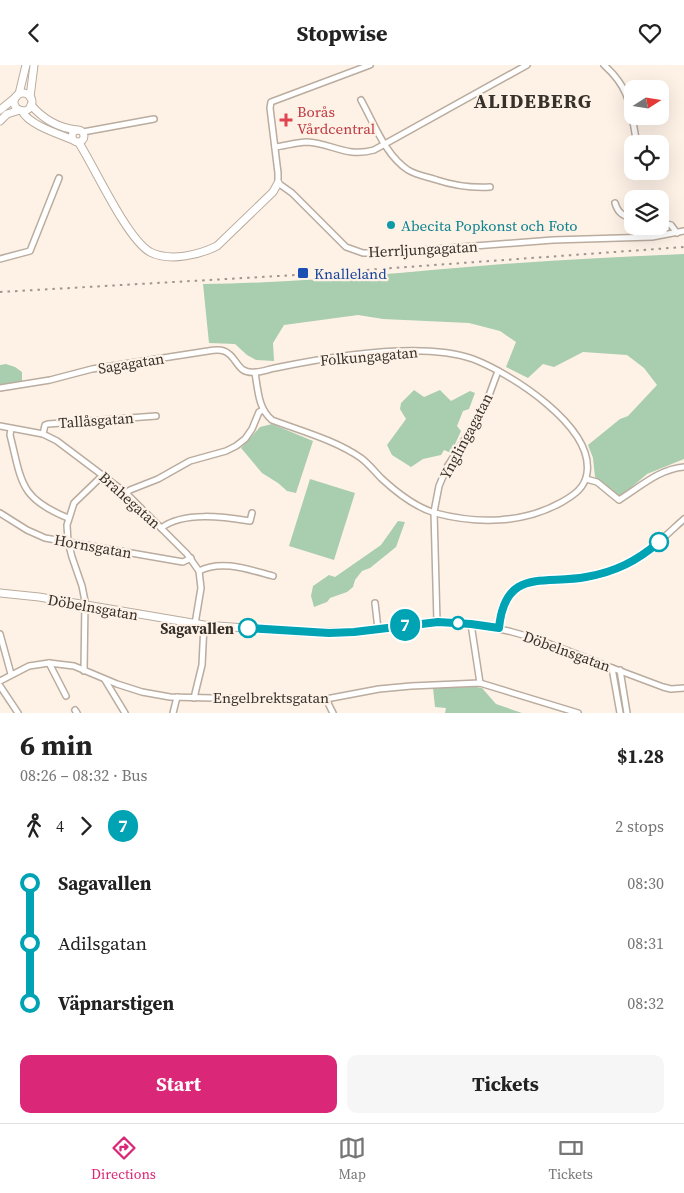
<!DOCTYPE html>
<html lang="en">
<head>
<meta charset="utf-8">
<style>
	:root { --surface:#fff; --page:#f6f6f6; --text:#222; --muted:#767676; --line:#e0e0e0; --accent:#db2777 }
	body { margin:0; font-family:"Source Serif 4",serif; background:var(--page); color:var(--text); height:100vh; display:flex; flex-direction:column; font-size:19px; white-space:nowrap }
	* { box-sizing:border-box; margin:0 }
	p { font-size:16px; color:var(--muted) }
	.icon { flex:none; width:28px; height:28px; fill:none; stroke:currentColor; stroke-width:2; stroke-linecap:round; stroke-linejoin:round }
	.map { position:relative; height:648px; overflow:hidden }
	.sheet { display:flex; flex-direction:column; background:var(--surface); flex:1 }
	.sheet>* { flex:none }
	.badge { padding:0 10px; border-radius:16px; font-size:18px; line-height:32px }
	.needle { width:32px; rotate:78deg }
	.tools { position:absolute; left:624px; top:15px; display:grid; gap:10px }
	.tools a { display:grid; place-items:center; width:45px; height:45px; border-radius:10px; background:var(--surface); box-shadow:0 5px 20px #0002; font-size:25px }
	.map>.badge { position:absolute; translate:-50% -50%; box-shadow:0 0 0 2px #fff }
	.legs { display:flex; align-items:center; gap:8px; height:55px; padding:0 20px; font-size:16px }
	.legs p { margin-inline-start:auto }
	.headline { display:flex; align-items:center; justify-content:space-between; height:85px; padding:0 20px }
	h1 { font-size:28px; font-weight:700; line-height:38px }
	.button { display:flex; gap:10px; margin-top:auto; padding:10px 20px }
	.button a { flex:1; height:58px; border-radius:10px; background:var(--accent); color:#fff; font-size:20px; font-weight:700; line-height:58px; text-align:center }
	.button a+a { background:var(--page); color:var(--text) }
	ul { padding:0 20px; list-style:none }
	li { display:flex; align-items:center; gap:18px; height:60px; font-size:19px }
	li i { display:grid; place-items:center; width:8px; height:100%; margin:0 6px; background:currentColor }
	li i::after { content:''; width:12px; height:12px; margin:-6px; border:4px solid; border-radius:50%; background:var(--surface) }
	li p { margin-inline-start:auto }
	li:first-child i { background:linear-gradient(#0000 50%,currentColor 0) }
	li:last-child i { background:linear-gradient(currentColor 50%,#0000 0) }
	header { display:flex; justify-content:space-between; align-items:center; height:65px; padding:0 20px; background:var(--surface); font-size:22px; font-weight:700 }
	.tab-bar { display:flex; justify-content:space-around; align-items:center; height:70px; border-top:1px solid var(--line); background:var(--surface); font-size:14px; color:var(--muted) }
	.tab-bar a { display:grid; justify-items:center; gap:2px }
	.tab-bar .current { color:var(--accent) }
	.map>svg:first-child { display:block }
	.green { fill:#a8cdaf }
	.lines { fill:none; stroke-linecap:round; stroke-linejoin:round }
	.street-casing { stroke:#baac9e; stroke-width:8 }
	.secondary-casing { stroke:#baac9e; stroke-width:9 }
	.street { stroke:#fff; stroke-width:5 }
	.secondary { stroke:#fff; stroke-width:7 }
	.rail { stroke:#9e958c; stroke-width:2; stroke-dasharray:2.5 5; stroke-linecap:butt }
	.line-1-casing { stroke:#fff; stroke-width:11 }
	.line-1 { stroke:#00a3b4; stroke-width:8 }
	.health-dot { fill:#e0444e; stroke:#fef2e7; stroke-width:2 }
	.culture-dot { fill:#0f9aa8; stroke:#fef2e7; stroke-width:2 }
	.transit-dot { fill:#1a4fb4; stroke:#fef2e7; stroke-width:2 }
	.stop-1-dot { fill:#fff; stroke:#00a3b4; stroke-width:2.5 }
	.labels { text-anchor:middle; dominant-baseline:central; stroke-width:4.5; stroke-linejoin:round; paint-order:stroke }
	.health-label { font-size:15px; fill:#be3a42; stroke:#fef2e7; text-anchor:start }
	.culture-label { font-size:15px; fill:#0d838f; stroke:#fef2e7; text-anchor:start }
	.street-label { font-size:15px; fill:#36312b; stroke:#fef2e7 }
	.transit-label { font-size:15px; fill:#164399; stroke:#fef2e7; text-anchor:start }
	.stop-label { font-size:15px; font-weight:bold; fill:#36312b; stroke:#fef2e7; text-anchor:end }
	.district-label { font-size:20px; font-weight:bold; letter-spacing:1px; fill:#36312b; stroke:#fef2e7 }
</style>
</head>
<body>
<header><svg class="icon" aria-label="back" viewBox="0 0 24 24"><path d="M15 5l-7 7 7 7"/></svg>Stopwise<svg class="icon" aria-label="heart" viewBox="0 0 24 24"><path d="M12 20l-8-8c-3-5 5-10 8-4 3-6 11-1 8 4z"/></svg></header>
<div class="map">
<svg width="684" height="648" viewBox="0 0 684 648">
	<rect width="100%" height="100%" fill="#fef2e7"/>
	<!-- green -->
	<g class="green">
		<path d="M684,189V394L647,409L620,432L595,412L593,393L588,380L620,354L628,351L657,320L644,303L627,290L583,287L554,302L543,299L528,313L506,302L516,277L500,266L469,258L383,254L358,250L284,260L273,278L274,296L256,295L247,290L235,279L209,278L203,219C299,218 395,208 491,200C555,195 620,192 684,189Z"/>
		<polygon points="6,299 15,302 22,307 22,317 0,320 0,300"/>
		<polygon points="414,325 424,332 440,325 451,336 470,326 475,328 469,344 463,346 457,361 461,366 451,388 444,385 441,390 423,394 411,402 392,390 387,380 406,354 400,344 401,338"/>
		<polygon points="272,359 313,376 296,428 287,426 278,418 262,408 241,383 260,362"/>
		<polygon points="310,414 355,428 334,495 289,481"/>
		<polygon points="398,456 405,457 396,482 370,503 362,506 355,515 353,522 347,527 330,533 327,537 314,542 311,531 313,521 329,510 335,512 381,480"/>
		<polygon points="476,622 482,623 496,639 522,648 445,648 446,643 435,642 433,623"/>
	</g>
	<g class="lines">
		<defs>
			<g id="street">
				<polyline points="370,0 271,37 270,43 278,108 278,118 292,128 346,182 363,188 383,188 553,175 652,172 684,166"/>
				<path d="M604,0C632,25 630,44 637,79"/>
				<path d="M361,35C374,58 385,90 408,105C416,110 428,112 437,115C455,121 471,123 490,122"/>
				<polyline points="83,67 154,54"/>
				<path d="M275,82C285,81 297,77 307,77C331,78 347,93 374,85L527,0"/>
				<path d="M615,138C618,148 623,151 632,153"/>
				<polyline points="660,157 671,160 677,168"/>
				<polyline points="0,194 30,186 59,113"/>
				<path d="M0,323L50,315L92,304L208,286C213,285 219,284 224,286C238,291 236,310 256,307C262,307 269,304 275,303C328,292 422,276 473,294C510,308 594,361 587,408C585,423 574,430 562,437C523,459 477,459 435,448C415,442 396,427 381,413C374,406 369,399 361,393C335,375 301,366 272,355C258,344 258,324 255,308"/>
				<polyline points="0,361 43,369 57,376 126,428 187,489 199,506 201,523 195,559"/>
				<path d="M11,364L10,370C22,417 19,433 68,453"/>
				<polyline points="43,369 45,360 48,359 156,351"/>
				<path d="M586,414L597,417L619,435C640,422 659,404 684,402"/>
				<polyline points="126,428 130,425 158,414 190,396 226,386 236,381 245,374 252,364 259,347 263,345"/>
				<polyline points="0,448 27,465 45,473 183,497 191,493"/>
				<path d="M161,463C184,446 224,452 250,456L252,448"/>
				<path d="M199,506C222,494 250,505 273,511"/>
				<polyline points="375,538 378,564"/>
				<polyline points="437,557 434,447 439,421 447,402 484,344 498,306"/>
				<path d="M419,558C486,553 538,573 599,598C620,606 642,614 663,622L671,624L684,623"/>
				<polyline points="471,559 480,618"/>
				<path d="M499,563C501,542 511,518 535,515C542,514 550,515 558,515C579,513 601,510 621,502C645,492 665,471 684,454"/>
				<polyline points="0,569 11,609"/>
				<polyline points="49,598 66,631"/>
				<polyline points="612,603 620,648"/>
				<polyline points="620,605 627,648"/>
				<polyline points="84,606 85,536 82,521 72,492 68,477 67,460 74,438 103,410"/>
				<polyline points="105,615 125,648"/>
				<polyline points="0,616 29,601 49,598 74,601 117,619 142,627 170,632 293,635 326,634 379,624 411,621 480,618 578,648"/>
				<polyline points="0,621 18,648"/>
				<polyline points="194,633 202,600 204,560"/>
				<polyline points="326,634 333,648"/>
				<polyline points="75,645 77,648"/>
				<polyline points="173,648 177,632"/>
			</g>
			<g id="secondary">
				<circle cx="23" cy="37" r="9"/>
				<polyline points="19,29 26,0"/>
				<polyline points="30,32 34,0"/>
				<path d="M31,40C43,54 59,63 77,65"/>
				<polyline points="0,45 16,32"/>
				<path d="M22,46C29,60 59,69 73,75"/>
				<polyline points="0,56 7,49 20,45"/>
				<circle cx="78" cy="71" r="6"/>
				<path d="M79,78C95,103 127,174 150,187C170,197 199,190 217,181L273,127L278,118"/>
				<polyline points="0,528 39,532 204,560 299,567 354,567 419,558"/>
			</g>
		</defs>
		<!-- street casing -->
		<use href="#street" class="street-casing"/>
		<!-- secondary casing -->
		<use href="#secondary" class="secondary-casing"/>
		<!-- street -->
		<use href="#street" class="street"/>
		<!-- secondary -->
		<use href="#secondary" class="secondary"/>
		<!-- rail -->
		<polyline class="rail" points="0,227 296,210 684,182"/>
	</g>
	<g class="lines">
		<defs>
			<path id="line-1" d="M248,563L329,568L354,567L438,557L471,559L499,563C505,502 544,520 586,512C615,507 637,496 659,477"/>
		</defs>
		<!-- line-1 casing -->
		<use href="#line-1" class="line-1-casing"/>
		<!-- line-1 -->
		<use href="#line-1" class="line-1"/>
	</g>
	<!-- markers -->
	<path class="health-dot" d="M283.5 47.5h5v5h5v5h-5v5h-5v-5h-5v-5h5z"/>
	<circle class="culture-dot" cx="391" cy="160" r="5"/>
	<rect class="transit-dot" x="297" y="202" width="12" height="12" rx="2.5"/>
	<g class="stop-1-dot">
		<circle cx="659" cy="477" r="9"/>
		<circle cx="458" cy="558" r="6"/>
		<circle cx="248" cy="563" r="9"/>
	</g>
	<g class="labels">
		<!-- health labels -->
		<g class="health-label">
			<text x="297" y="46">Borås<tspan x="297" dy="17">Vårdcentral</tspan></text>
		</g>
		<!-- culture labels -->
		<g class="culture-label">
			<text x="401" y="160">Abecita Popkonst och Foto</text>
		</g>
		<!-- street labels -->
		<g class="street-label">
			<text transform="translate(423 184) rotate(-3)">Herrljungagatan</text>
			<text transform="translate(369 291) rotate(-5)">Folkungagatan</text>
			<text transform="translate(131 298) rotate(-9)">Sagagatan</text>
			<text transform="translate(96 355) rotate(-4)">Tallåsgatan</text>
			<text transform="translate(466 371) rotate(-62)">Ynglingagatan</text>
			<text transform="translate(130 435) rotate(42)">Brahegatan</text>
			<text transform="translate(93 481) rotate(10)">Hornsgatan</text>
			<text transform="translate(93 542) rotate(10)">Döbelnsgatan</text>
			<text transform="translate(567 586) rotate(20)">Döbelnsgatan</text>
			<text x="271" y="632">Engelbrektsgatan</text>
		</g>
		<!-- transit labels -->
		<g class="transit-label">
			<text x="314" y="208">Knalleland</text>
		</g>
		<!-- stop labels -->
		<g class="stop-label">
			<text x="234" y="563">Sagavallen</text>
		</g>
		<!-- district labels -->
		<g class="district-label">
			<text x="533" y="36">ALIDEBERG</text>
		</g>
	</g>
</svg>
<div class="tools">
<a><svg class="needle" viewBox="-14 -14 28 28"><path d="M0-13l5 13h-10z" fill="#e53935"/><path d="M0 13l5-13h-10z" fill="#767676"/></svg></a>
<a><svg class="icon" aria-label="locate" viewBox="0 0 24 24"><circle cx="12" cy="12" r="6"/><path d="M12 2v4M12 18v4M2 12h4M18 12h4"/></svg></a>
<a><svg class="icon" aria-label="layers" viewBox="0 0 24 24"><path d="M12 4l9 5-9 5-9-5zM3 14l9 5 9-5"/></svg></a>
</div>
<b class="badge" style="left:405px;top:560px;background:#00a3b4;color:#fff">7</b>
</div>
<section class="sheet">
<div class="headline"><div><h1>6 min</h1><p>08:26 – 08:32 · Bus</p></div><b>$1.28</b></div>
<div class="legs"><svg class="icon" aria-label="walk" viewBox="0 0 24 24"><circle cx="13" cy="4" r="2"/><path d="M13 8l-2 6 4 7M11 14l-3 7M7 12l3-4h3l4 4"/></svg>4<svg class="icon" aria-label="forward" viewBox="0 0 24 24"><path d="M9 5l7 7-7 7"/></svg><b class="badge" style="background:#00a3b4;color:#fff">7</b><p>2 stops</p></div>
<ul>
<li><i style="color:#00a3b4"></i><b>Sagavallen</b><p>08:30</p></li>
<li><i style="color:#00a3b4"></i><span>Adilsgatan</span><p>08:31</p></li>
<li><i style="color:#00a3b4"></i><b>Väpnarstigen</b><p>08:32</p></li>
</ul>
<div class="button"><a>Start</a><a>Tickets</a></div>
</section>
<nav class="tab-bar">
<a class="current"><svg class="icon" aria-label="directions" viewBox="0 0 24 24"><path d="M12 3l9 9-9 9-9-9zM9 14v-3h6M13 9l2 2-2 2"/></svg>Directions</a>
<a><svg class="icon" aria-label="map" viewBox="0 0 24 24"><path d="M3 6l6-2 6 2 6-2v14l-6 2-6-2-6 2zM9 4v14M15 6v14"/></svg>Map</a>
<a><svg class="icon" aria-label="tickets" viewBox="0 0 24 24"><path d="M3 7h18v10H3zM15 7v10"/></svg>Tickets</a>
</nav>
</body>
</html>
